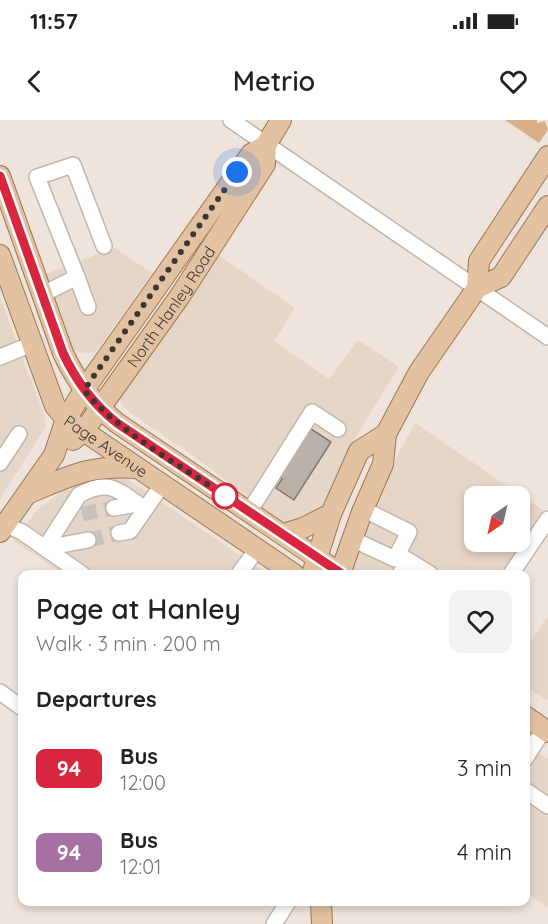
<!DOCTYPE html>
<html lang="en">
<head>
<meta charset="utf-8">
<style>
	:root { --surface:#fff; --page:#f2f2f2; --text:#222; --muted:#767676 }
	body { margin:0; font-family:Quicksand,sans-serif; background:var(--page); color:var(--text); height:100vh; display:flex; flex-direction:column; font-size:22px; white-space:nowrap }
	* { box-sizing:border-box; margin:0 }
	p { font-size:20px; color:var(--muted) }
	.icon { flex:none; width:33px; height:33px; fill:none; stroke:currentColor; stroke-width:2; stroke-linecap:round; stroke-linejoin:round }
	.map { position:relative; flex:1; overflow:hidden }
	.side { position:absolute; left:18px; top:450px; width:512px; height:336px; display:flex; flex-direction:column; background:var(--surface); border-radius:12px; box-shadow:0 3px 9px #0003 }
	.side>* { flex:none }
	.badge { padding:0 12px; border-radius:9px; font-size:21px; line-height:39px }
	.needle { width:39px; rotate:214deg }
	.buttons { position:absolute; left:464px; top:366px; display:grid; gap:12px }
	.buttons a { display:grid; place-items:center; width:66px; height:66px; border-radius:12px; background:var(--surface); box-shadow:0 3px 9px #0003; font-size:30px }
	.you { position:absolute; width:30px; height:30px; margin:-15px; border:4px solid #fff; border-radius:50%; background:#1a73e8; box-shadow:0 0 0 9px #1a73e833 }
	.map>.badge { position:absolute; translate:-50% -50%; box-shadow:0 0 0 3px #fff }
	h2 { padding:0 18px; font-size:22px; line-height:54px }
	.round { display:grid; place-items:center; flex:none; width:63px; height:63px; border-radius:12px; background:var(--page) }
	.overview { display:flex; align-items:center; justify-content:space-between; height:102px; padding:0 18px }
	h1 { font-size:28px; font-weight:600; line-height:45px }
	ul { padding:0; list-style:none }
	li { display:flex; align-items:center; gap:18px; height:84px; padding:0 18px }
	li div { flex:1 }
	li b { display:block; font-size:22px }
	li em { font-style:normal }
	li .badge { min-width:66px; font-weight:700; text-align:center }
	.status { display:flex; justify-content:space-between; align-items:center; height:42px; padding:0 30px; background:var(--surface); direction:ltr }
	.status svg { height:16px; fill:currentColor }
	header { display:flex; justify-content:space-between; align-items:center; height:78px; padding:0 18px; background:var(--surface); font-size:27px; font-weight:600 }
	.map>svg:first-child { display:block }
	.built { fill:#e6d6c8; fill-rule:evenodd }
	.green { fill:#d8af86 }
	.building { fill:#bab1a8; stroke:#807870; stroke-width:1.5 }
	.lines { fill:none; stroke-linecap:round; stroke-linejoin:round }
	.minor-tunnel { stroke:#cac1ba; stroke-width:15; stroke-dasharray:15 8; stroke-linecap:butt }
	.minor-casing { stroke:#c0b6ae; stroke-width:18 }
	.major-casing { stroke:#9c7753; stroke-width:22 }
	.minor { stroke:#fff; stroke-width:15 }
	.major { stroke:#e3c2a2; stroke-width:20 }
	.line-casing { stroke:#fff; stroke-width:14 }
	.line { stroke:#d7263d; stroke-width:9 }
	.walk { stroke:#3b3734; stroke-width:6; stroke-dasharray:0 10.8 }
	.stop-dot { fill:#fff; stroke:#d7263d; stroke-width:3 }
	.labels { text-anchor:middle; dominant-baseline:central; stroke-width:4.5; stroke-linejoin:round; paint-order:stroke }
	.street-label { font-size:16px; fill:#3b3734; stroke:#fbf1e8 }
</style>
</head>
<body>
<div class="status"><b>11:57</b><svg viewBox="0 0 49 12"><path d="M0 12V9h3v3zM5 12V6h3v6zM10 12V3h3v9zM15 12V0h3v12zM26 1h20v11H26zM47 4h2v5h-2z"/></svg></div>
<header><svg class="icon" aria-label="back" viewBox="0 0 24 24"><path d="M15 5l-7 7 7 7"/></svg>Metrio<svg class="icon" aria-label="heart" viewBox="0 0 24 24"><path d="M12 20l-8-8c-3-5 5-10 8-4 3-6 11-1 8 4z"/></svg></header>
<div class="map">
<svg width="548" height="804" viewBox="0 0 548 804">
	<rect width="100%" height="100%" fill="#eee4db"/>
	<!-- built -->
	<g class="built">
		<polygon points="115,128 152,153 96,232 81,233 73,229 68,221 45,154"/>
		<polygon points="217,134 295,188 274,221 329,259 358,220 399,247 352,323 319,395 291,403 281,401 195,337 129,292 122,285 118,277"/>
		<polygon points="0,177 45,298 45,308 0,379"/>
		<path d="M415,303L544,391L502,454L356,453L350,440L369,389ZM474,376H519V422H474Z"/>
		<polygon points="111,353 127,359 268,454 63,454 14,421 36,391 78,359"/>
		<polygon points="548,496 548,581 525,566 525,530"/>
		<polygon points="525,623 548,639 548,788 525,772"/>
	</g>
	<!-- green -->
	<polygon class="green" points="505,0 537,0 537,3 545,1 548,10 539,23"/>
	<!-- building -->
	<polygon class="building" points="308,307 331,322 294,380 276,368 282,359 277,355"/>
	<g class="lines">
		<!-- minor-tunnel -->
		<g class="minor-tunnel">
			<polyline points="82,394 114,388"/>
			<polyline points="88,420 119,413"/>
		</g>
		<defs>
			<g id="minor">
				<polyline points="231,0 548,217"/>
				<polyline points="77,157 37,57 73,45 104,126"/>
				<polyline points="43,174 77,157 88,187"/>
				<polyline points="0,237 32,224"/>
				<polyline points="0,343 19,314"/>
				<polyline points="114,388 137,384"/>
				<polyline points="249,392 312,292 338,309"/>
				<polyline points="0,402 22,412 82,454"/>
				<polyline points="119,413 130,411 162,365"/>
				<polyline points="352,419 395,439 409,412 371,393 362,392"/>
				<path d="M45,428L79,375C110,357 120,372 145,389"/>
				<polyline points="45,428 88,420"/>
				<polyline points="398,434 409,441 400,454"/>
				<polyline points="409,441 430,454"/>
				<polyline points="239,454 257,429"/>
				<polyline points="511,454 548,399"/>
				<polyline points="0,572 22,588"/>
				<polyline points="525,639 544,609"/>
				<polyline points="525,670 548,686"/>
				<polyline points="274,804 288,782"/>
			</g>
			<g id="major">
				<path d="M0,56L63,233C76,261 93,284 117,303L341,454"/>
				<path id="s1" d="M0,135L55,286L66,299L294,454"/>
				<polyline points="477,168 479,141 548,36"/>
				<path id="s2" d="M73,320L83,312L180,176L265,44L266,25"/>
				<path d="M27,374C70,356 88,345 136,348"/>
				<polyline points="0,412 54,335 66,299 84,270 251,34 266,25 281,0"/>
				<polyline points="283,414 303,408 331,394"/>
				<polyline points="312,454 331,394 359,331 386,314"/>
				<polyline points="340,454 362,392 383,344 386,314 419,252 477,168 501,157 548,86"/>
				<polyline points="525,596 548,612"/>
				<polyline points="321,782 322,804"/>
			</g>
		</defs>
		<!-- minor casing -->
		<use href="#minor" class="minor-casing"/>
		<!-- major casing -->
		<use href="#major" class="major-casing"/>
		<!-- minor -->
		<use href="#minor" class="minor"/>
		<!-- major -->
		<use href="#major" class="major"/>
	</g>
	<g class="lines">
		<defs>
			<path id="line" d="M0,56L63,233C76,261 93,284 117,303L342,454"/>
		</defs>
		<!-- line casing -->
		<use href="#line" class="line-casing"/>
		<!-- line -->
		<use href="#line" class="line"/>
		<!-- walk -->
		<path class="walk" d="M225,376C179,344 119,313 84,270L237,52"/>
	</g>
	<!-- markers -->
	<circle class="stop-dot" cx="225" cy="376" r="12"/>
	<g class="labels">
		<!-- street labels -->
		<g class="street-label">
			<text stroke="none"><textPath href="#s2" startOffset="166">North Hanley Road</textPath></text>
			<text stroke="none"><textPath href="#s1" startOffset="226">Page Avenue</textPath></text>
		</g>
	</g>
</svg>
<div class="buttons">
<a><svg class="needle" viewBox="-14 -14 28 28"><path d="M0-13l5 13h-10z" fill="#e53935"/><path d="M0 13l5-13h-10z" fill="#767676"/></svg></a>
</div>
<div class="you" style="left:237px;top:52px"></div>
<section class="side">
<div class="overview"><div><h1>Page at Hanley</h1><p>Walk · 3 min · 200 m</p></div><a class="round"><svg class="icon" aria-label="heart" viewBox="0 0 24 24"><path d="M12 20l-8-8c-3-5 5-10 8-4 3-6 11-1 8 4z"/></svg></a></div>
<h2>Departures</h2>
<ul>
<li><span class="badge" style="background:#d7263d;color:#fff">94</span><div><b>Bus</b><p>12:00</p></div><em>3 min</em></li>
<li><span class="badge" style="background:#a670a3;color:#fff">94</span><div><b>Bus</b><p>12:01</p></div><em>4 min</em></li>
</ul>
</section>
</div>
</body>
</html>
